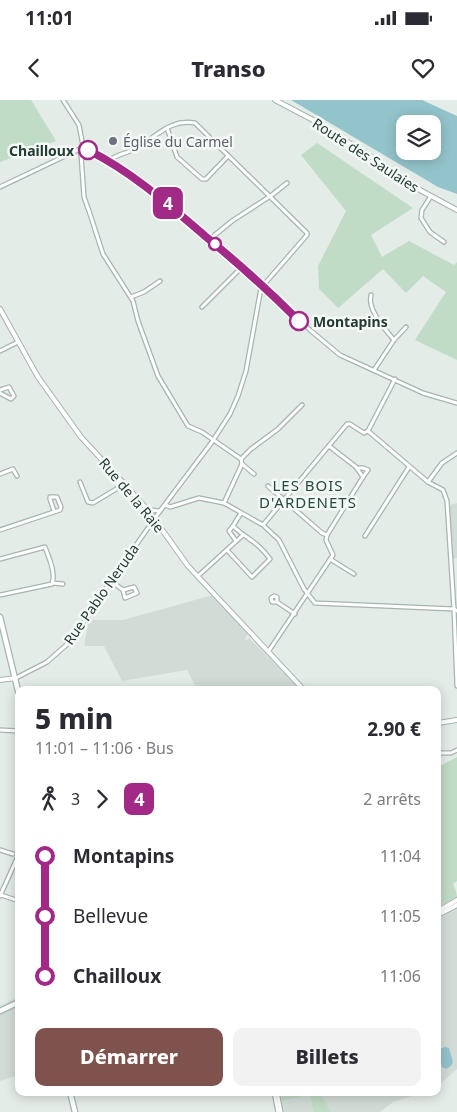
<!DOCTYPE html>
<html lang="fr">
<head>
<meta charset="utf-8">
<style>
	:root { --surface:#fff; --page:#f2f2f3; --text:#2b2b33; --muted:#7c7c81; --accent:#7e534d }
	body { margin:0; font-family:"Noto Sans",sans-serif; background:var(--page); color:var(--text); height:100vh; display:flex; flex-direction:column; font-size:19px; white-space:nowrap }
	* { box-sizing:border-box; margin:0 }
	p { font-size:16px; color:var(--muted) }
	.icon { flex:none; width:28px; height:28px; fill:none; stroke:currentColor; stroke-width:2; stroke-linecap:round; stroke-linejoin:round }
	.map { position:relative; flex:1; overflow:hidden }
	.details { position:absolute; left:15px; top:586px; width:426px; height:410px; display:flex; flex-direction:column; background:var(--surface); border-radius:10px; box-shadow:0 2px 12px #0003 }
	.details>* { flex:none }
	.badge { padding:0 10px; border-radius:8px; font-size:18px; line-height:32px }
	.fabs { position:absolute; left:396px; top:15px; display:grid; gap:10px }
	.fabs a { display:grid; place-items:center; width:45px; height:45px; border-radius:10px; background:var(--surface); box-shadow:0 2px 12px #0003; font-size:25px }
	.map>.badge { position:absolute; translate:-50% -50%; box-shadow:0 0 0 2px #fff }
	.legs { display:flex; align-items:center; gap:8px; height:55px; padding:0 20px; font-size:16px }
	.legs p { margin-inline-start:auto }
	.summary { display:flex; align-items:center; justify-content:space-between; height:85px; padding:0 20px }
	h1 { font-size:28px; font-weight:800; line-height:38px }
	.primary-button { display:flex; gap:10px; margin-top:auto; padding:10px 20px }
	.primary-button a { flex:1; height:58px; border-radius:10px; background:var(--accent); color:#fff; font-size:20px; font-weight:800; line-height:58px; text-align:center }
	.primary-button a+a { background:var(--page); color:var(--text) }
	ul { padding:0 20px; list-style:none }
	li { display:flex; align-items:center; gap:18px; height:60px; font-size:19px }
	li i { display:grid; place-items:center; width:8px; height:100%; margin:0 6px; background:currentColor }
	li i::after { content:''; width:12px; height:12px; margin:-6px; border:4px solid; border-radius:50%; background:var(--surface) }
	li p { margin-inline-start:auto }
	li:first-child i { background:linear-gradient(#0000 50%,currentColor 0) }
	li:last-child i { background:linear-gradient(currentColor 50%,#0000 0) }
	.status { display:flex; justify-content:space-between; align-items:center; height:35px; padding:0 25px; background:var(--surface); direction:ltr }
	.status svg { height:14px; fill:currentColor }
	header { display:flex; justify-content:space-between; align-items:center; height:65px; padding:0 20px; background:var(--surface); font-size:22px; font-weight:800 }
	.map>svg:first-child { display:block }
	.built { fill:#d2dcd7 }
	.green { fill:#c0dbc6 }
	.water { fill:#93c4cb; fill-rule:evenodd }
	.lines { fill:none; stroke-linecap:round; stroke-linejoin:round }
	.minor-casing { stroke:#a7b4af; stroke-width:5.5 }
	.tertiary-casing { stroke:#a7b4af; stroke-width:6 }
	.secondary-casing { stroke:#a4b6af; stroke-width:7 }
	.minor { stroke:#fff; stroke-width:3 }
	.tertiary { stroke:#fff; stroke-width:4 }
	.secondary { stroke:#fff; stroke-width:4.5 }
	.line-1-casing { stroke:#fff; stroke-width:11 }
	.line-1 { stroke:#a22986; stroke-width:8 }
	.worship-dot { fill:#6b7280; stroke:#f4f9f6; stroke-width:2 }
	.stop-1-dot { fill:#fff; stroke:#a22986; stroke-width:2.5 }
	.labels { text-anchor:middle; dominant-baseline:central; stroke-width:5; stroke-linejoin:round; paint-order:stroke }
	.worship-label { font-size:14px; fill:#5b616d; stroke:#f4f9f6; text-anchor:start }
	.stop-label { font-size:14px; font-weight:bold; fill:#253c35; stroke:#f4f9f6; text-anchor:end }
	.street-label { font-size:14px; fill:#253c35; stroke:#f4f9f6 }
	.neighbourhood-label { font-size:15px; letter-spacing:1px; fill:#244c40; stroke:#f4f9f6 }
</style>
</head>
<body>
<div class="status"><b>11:01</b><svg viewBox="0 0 49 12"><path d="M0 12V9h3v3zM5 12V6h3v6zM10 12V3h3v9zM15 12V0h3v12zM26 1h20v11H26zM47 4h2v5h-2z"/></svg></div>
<header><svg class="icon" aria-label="back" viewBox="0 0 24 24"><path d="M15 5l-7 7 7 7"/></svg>Transo<svg class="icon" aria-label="heart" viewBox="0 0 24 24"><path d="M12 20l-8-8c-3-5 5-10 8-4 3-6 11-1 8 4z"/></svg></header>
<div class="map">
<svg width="457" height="1012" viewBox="0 0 457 1012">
	<rect width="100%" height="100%" fill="#e4ece8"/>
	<!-- built -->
	<g class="built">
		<polygon points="457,403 457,458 451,459 450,405"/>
		<polygon points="213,495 248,534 245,539 246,541 249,538 295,584 298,590 197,590 187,570 122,581 104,546 86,546 84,545 89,520 123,520"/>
		<polygon points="457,809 457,969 441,983 438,973 438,819"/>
		<polygon points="19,896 19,975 0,981 0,906"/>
		<polygon points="319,993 320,992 422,993 393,1002 380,1012 331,1012"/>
		<polygon points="310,995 313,1012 284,1012 282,1001"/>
	</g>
	<!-- green -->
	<g class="green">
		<polygon points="0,0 31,0 56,41 0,62"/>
		<polygon points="317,43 413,108 371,135 382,157 409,141 454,165 457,162 457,260 415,240 446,192 423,176 406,193 383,169 338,208 319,189 318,166 346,111 301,55"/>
		<polygon points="457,657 457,781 453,784 456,791 457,797 438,807 438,667"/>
		<polygon points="280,993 320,993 331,1012 313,1012 310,995 282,1001"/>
	</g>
	<!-- water -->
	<g class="water">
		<path d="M291,0H422L457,16V94L438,87ZM405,24H432V51H405Z"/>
		<polygon points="445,947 449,948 453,962 451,966 446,969 442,967 438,954 440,949"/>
	</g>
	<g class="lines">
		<defs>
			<g id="minor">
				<polyline points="63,0 79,25 83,46 81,54 84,97 89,111 103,154 133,201 138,221 158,276 188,326 202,332 241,359 242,364 254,374"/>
				<polyline points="167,28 177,57 202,79 206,79 228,56"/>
				<polyline points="82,48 109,61 167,102 242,167 310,230 340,255 423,293 457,303"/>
				<polyline points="0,87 82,48"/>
				<polyline points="431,96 422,110 421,118 430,132 444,142"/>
				<polyline points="210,139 232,121 272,95 287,83"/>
				<path d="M371,195C367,210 385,229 394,240"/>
				<polyline points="131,197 144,192 160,181"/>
				<polyline points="202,207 242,167"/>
				<polyline points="0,251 18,242"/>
				<polyline points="374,270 394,240 406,227"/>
				<polyline points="395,279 368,331 428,382"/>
				<polyline points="0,290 9,287 14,296 11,299 0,293"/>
				<polyline points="457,353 442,363 428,382 443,390 447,401 454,509 457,586"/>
				<polyline points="241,359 251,349 278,329 302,305"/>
				<polyline points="357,368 363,368 368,370 363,377"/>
				<polyline points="0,374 13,369 17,376"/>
				<polyline points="80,382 88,402 93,403 118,388 122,381"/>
				<polyline points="268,386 322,433 327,435 363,377 356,367 329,346"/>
				<polyline points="224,403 242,364"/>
				<polyline points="165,405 170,407 199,398 224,403 263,425 279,440 304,489 315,503 454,509 457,511"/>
				<polyline points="148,410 160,411"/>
				<polyline points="263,425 347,324 350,324 364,333 368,331"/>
				<polyline points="233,426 229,431 236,441"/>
				<polyline points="0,430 60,410 61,407 57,397 50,397 50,399 54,411"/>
				<polyline points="365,436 409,367"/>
				<path d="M227,450L252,477L270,459C258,442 248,440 233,426L241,413"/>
				<path d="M0,459L45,447C49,458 56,473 52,484L0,495"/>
				<polyline points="330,459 354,474"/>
				<polyline points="198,476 243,435"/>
				<polyline points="111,481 123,490 125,498 137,493 134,487 123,490"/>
				<polyline points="53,483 63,484"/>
				<polyline points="277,502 272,502 271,498 274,496 277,497 277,502 295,514"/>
				<polyline points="268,552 333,455 326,440 327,435"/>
				<path d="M16,578L47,562L72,540L101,495L160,411L212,342L230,314L238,296L246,271L261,188L307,135V133L195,23C169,18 155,39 134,49C126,54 116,54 109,61"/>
				<polyline points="0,630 19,631"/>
				<polyline points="438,653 451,653 457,650"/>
				<polyline points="0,750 13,754"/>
				<polyline points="1,795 19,801"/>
				<polyline points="0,796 19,754"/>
				<polyline points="274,992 278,1012"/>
				<polyline points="277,992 281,1012"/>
			</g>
			<g id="tertiary">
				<polyline points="275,0 313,20 373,58 420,90 457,110"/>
				<polyline points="0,209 38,277 81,337 148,410 188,466 304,590"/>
				<polyline points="0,580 16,578"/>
				<polyline points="438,623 457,620"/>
				<polyline points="438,811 457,800"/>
				<polyline points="438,815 457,805"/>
			</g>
			<g id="secondary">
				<polyline points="0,517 19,595"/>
				<polyline points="0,911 19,902"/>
				<polyline points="70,992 75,1012"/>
			</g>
		</defs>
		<!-- minor casing -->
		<use href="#minor" class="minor-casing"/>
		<!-- tertiary casing -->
		<use href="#tertiary" class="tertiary-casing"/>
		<!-- secondary casing -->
		<use href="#secondary" class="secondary-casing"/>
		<!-- minor -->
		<use href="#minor" class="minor"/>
		<!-- tertiary -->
		<use href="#tertiary" class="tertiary"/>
		<!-- secondary -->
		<use href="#secondary" class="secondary"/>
	</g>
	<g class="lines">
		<defs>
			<path id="line-1" d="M88,50C132,72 168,104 205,136C238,163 269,191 299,221"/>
		</defs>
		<!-- line-1 casing -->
		<use href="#line-1" class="line-1-casing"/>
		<!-- line-1 -->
		<use href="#line-1" class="line-1"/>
	</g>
	<!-- markers -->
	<circle class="worship-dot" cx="113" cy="41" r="5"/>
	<g class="stop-1-dot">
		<circle cx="88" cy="50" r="9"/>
		<circle cx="215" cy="144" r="6"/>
		<circle cx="299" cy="221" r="9"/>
	</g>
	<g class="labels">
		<!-- worship labels -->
		<g class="worship-label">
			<text x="123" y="41">Église du Carmel</text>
		</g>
		<!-- stop labels -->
		<g class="stop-label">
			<text x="74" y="50">Chailloux</text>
			<text x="313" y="221" text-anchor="start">Montapins</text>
		</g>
		<!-- street labels -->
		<g class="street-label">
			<text transform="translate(366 55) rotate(33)">Route des Saulaies</text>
			<text transform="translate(132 395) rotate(50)">Rue de la Raie</text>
			<text transform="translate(101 494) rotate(-55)">Rue Pablo Neruda</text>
		</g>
		<!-- neighbourhood labels -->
		<g class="neighbourhood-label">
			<text x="308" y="385">LES BOIS<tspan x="308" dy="17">D'ARDENETS</tspan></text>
		</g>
	</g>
</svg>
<div class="fabs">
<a><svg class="icon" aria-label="layers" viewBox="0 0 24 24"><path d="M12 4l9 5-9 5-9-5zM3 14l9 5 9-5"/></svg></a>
</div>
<b class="badge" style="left:168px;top:103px;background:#a22986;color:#fff">4</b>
<section class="details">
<div class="summary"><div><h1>5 min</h1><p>11:01 – 11:06 · Bus</p></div><b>2.90 €</b></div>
<div class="legs"><svg class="icon" aria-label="walk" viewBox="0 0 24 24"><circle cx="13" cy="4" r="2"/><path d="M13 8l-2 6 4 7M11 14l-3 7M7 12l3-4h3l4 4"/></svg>3<svg class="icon" aria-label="forward" viewBox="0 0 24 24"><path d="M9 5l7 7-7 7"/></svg><b class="badge" style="background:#a22986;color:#fff">4</b><p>2 arrêts</p></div>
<ul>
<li><i style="color:#a22986"></i><b>Montapins</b><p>11:04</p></li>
<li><i style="color:#a22986"></i><span>Bellevue</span><p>11:05</p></li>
<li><i style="color:#a22986"></i><b>Chailloux</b><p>11:06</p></li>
</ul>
<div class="primary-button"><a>Démarrer</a><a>Billets</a></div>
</section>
</div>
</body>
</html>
